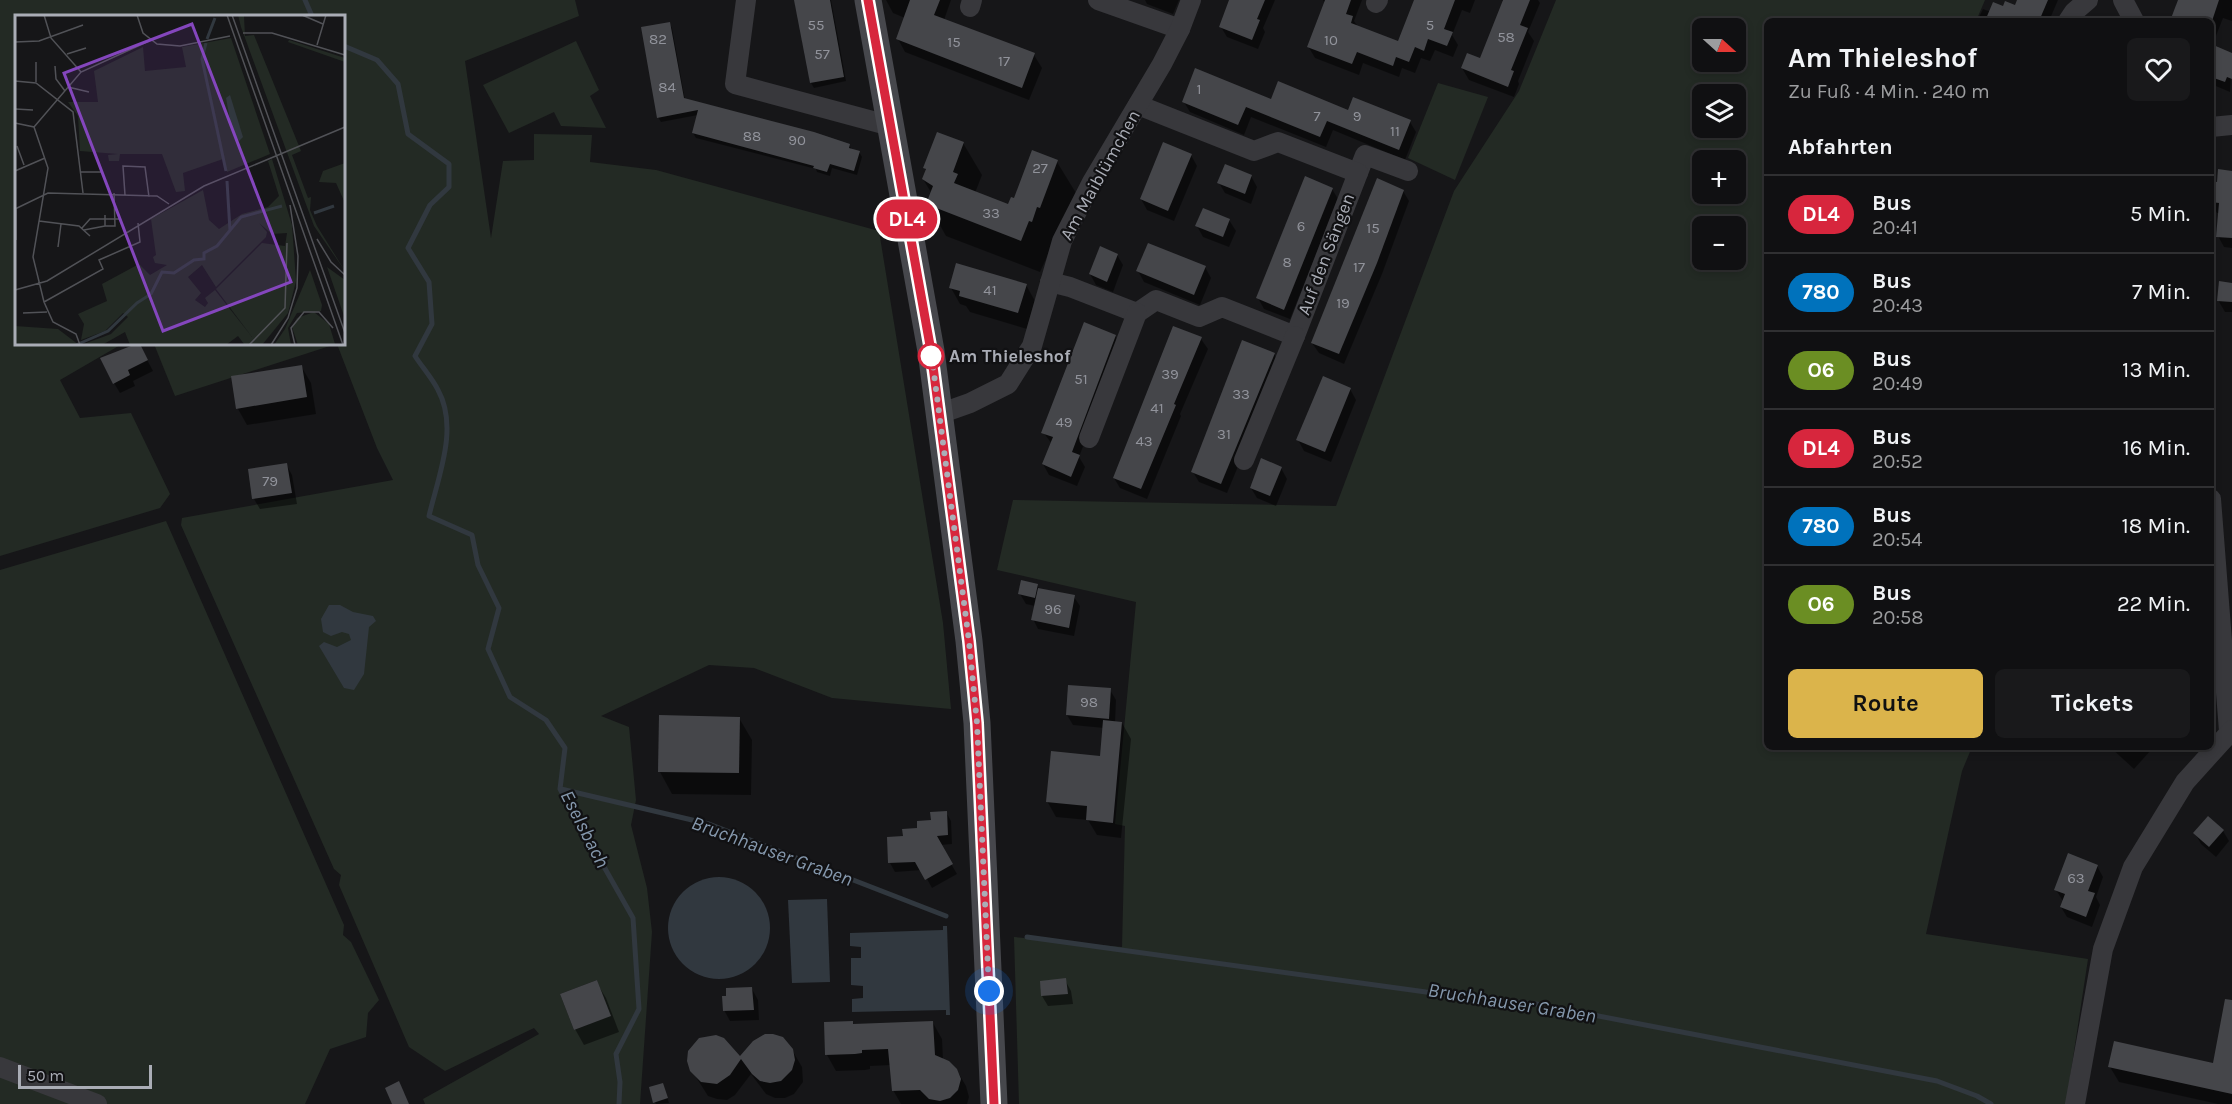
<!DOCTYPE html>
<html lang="de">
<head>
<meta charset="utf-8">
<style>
	:root { --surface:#101012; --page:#19191b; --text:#f1f3f6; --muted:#9c9d9f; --line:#303032; --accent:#dbb44b }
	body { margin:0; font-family:Karla,sans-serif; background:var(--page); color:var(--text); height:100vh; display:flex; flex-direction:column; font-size:22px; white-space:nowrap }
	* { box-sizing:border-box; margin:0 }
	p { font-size:20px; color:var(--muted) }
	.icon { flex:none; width:33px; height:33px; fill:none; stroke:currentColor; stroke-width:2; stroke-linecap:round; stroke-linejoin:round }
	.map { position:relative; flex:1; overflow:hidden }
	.details { position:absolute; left:1764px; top:18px; width:450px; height:732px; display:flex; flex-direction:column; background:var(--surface); border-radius:9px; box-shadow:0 3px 9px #0003,0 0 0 2px var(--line) }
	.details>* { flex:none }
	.badge { padding:0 12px; border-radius:20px; font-size:21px; line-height:39px }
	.needle { width:39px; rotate:111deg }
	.buttons { position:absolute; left:1692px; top:18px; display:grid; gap:12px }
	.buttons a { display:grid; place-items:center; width:54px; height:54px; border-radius:9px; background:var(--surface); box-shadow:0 3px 9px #0003,0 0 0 2px var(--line); font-size:30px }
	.scale { position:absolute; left:18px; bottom:15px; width:134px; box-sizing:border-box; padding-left:6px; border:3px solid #aaadb6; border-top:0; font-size:16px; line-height:21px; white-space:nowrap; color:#aaadb6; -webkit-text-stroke:4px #111113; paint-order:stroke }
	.you { position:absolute; width:30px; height:30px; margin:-15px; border:4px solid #fff; border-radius:50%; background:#1a73e8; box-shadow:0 0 0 9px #1a73e833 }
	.map>.badge { position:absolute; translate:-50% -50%; box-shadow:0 0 0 3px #fff }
	h2 { padding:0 24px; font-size:22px; line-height:54px }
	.round { display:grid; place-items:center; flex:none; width:63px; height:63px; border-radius:9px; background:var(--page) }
	.summary { display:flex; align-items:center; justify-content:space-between; height:102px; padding:0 24px }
	h1 { font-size:28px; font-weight:700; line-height:45px }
	.cta { display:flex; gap:12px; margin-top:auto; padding:12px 24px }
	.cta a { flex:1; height:69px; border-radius:9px; background:var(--accent); color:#111; font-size:24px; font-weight:700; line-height:69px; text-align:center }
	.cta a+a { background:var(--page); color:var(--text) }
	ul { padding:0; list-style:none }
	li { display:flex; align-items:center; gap:18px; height:78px; padding:0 24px; border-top:2px solid var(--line) }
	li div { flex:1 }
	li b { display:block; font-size:22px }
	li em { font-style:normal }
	li .badge { min-width:66px; font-weight:700; text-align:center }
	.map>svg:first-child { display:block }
	.green { fill:#232a24; fill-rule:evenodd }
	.water { fill:#31383f }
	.shadow { fill:#0007 }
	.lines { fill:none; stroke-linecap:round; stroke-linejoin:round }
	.stream { stroke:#31383f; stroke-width:5 }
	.building { fill:#45464a }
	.street { stroke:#38383c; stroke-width:20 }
	.secondary { stroke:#46474c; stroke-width:27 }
	.line-casing { stroke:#fff; stroke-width:14 }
	.line { stroke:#d7263d; stroke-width:9 }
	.walk { stroke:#aaadb6; stroke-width:6; stroke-dasharray:0 10.8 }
	.stop-dot { fill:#fff; stroke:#d7263d; stroke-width:3 }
	.labels { text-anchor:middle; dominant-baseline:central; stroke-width:4.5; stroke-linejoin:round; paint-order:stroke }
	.number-label { font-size:15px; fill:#91939b }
	.street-label { font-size:18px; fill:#aaadb6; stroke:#111113 }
	.stop-label { font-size:18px; font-weight:bold; fill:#aaadb6; stroke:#111113; text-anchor:start }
	.water-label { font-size:20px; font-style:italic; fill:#8598ad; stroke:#111113 }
	.inset-river { fill:none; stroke:#31383f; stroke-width:3 }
	.inset-road { fill:none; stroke:#515257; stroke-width:1.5 }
	.view { fill:#8446bd; fill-opacity:0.15; stroke:#8446bd; stroke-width:3 }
	.inset-edge { fill:none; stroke:#aaadb6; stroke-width:3 }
</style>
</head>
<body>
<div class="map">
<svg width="2232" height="1104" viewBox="0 0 2232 1104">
	<rect width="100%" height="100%" fill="#161618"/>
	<!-- green -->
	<g class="green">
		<path d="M0,0H575L579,16L465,61L491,238L503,161L534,160V134L592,135L590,162L656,170L879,231L943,623L951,709L832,698L754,668L709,665L601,716L629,727L636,800L631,825L647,888L652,932L640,1104H425L423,1099L539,1034L534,1028L445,1071L409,1047L339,885L341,875L334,869L181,525L182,518L393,480L377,448L337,344H344V16H16V344H122L60,380L80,418L131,413L170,494L160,508L0,556ZM597,980L610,1016L574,1030L560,994Z"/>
		<path d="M1556,0H1985L1976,21H1767V747H1972L1962,771L1926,934L2088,959L2066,1104H1019L1014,937L1122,947L1125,826L1115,824L1136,602L997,570L1013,500L1336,506L1454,191L1519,91ZM1702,28H1736V62H1702ZM1702,94H1736V128H1702ZM1702,160H1736V194H1702ZM1702,226H1736V260H1702Z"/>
		<polygon points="576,41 599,90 590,96 606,128 561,126 554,112 509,133 483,85"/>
		<polygon points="1438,83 1488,97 1455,180 1408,158"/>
		<polygon points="154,344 336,344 175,396"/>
		<polygon points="166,521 344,925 343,935 351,942 379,1000 368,1013 366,1037 330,1049 305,1104 0,1104 0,570"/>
	</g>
	<!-- water -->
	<g class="water">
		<polygon points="329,605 340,605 353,612 373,616 376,621 369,627 364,674 354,690 344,688 319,646 324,642 337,647 351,640 349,634 342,632 331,636 323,632 321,619"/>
		<circle cx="719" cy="928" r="51"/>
		<polygon points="827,899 830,982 792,983 788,900"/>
		<polygon points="943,926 947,926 950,1015 946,1015 946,1010 852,1012 852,999 863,998 863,986 851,985 851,958 861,958 861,947 850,946 850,933 943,930"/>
	</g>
	<!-- shadow -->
	<g class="shadow">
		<polygon points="795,0 831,0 846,81 814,88 811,83"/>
		<polygon points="886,0 951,0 944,20 1034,55 1042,68 1029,100 905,52 898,39 905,18 893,13"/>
		<polygon points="1145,0 1179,0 1173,14 1147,4"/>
		<polygon points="1231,0 1275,0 1263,28 1265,32 1258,49 1227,37 1221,27"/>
		<polygon points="1323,0 1362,0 1354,21 1358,27 1399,43 1439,0 1475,0 1470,13 1462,10 1452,35 1458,45 1453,57 1435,50 1430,61 1421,58 1415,73 1402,68 1399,77 1363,63 1359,75 1315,58 1308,46 1325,4"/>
		<polygon points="1501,0 1538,0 1540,3 1528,32 1534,41 1518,81 1519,84 1514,97 1469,80 1462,68 1481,60 1504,1"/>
		<polygon points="2018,0 2058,0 2049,21 1977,21 1983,9 1991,12 2003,8 2015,7"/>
		<polygon points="2179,0 2232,0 2232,21 2223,18 2212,46 2232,54 2230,92 2211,84 2211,21 2188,21"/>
		<polygon points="669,23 672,28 685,100 849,145 852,150 859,152 862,157 857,175 832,168 830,176 817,172 816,169 696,138 693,133 698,115 661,122 658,117"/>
		<polygon points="1272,100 1410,122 1416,132 1405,160 1333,130 1326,147 1251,117 1244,135 1190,112 1184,102"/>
		<polygon points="963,143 982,175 975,193 1009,206 1057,162 1076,193 1040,272 946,236 928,204 932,194 923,179 926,171 925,168"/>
		<polygon points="1191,155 1197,166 1174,221 1147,210 1141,199"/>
		<polygon points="2232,172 2232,248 2224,247 2218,236 2220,213 2217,213 2211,203 2211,194 2218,183"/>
		<polygon points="1251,176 1257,187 1251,204 1225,193 1219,183"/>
		<polygon points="1332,189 1338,199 1290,319 1264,309 1258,298"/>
		<polygon points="1403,191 1409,201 1382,274 1344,364 1319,353 1312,343"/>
		<polygon points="1229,220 1236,231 1229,247 1203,237 1197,226"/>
		<polygon points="1117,255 1123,265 1113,292 1096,285 1090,274"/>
		<polygon points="1205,267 1211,278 1200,305 1144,282 1138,271"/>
		<polygon points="2232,284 2232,312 2225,312 2218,300"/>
		<polygon points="1026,285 1035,301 1027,329 970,312 966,306 960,304 951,288"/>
		<polygon points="1174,328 1201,339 1208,349 1180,414 1181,416 1147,499 1120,488 1114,478"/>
		<polygon points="1115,336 1121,347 1079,457 1085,467 1077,486 1049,475 1043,464 1052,444 1043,432"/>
		<polygon points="144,354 153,371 133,381 135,386 120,393 114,383"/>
		<polygon points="1274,354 1280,365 1227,493 1199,482 1193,472"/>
		<polygon points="301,366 311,383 316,414 247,425 238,409 232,378"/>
		<polygon points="1350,389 1356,400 1331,462 1304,451 1298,440"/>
		<polygon points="286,464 292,475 297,504 260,509 254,499"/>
		<polygon points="1281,468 1287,479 1276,506 1257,498 1251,488"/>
		<polygon points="1037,585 1040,590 1074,597 1080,606 1074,636 1038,629 1033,619 1035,606 1026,604 1020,594"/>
		<polygon points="1110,690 1116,700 1115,723 1122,723 1131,739 1121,838 1097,835 1088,820 1056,817 1047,801 1101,758 1104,728 1073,725 1067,715"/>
		<polygon points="739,718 752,740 751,795 672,794 660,772"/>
		<polygon points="2110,747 2149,747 2151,750 2134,769"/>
		<polygon points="946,812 951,821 952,844 940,845 957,874 932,888 922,870 895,872 890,863 905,838"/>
		<polygon points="2223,831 2229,841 2216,857 2201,844 2195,833"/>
		<polygon points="2097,866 2103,877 2096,897 2100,905 2092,927 2067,917 2061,907 2063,901 2056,890"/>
		<polygon points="1065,980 1071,991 1073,1004 1048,1006 1042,996"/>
		<polygon points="596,982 606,998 619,1032 584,1045 575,1029"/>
		<polygon points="752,989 758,1000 759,1020 730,1021 724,1010"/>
		<polygon points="852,1022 854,1025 933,1023 942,1039 943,1060 956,1069 966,1086 969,1097 967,1104 901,1104 893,1090 891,1065 870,1066 870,1069 865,1070 836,1071 827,1055"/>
		<polygon points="2232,1025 2232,1104 2218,1104 2119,1082 2110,1067 2214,1065"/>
		<polygon points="792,1050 802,1067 803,1082 794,1094 785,1098 775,1098 766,1094 751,1074 735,1095 727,1100 717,1099 708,1096 689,1066"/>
		<polygon points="663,1084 669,1103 656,1104 655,1102"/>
	</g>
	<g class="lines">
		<!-- stream -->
		<g class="stream">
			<polyline points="305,0 312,16"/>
			<path d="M344,46L377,60L398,84L408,134L449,164V187L430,205L408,248L429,282L432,324L415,356C422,367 432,378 438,390C459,428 438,477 429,516L472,535L478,565L499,608L488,649L510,697L546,720L565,748L560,789L633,918L639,1009L616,1054L620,1082L619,1104"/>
			<polyline points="561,789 709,824 946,916"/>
			<polyline points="1027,937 1426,992 1536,1004 1937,1081 1977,1096 1991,1104"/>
		</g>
	</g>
	<!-- building -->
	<g class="building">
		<polygon points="794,0 830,0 844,77 810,83"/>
		<polygon points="910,0 940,0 934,15 1035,53 1022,88 896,39"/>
		<polygon points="1229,0 1265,0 1257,19 1260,20 1252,40 1219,27"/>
		<polygon points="1325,0 1351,0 1346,14 1353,16 1351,23 1398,41 1414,0 1455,0 1444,29 1453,32 1447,46 1428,39 1424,51 1415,47 1409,62 1396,57 1393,66 1357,52 1352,64 1307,47"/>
		<polygon points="1503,0 1530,0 1520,25 1528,28 1511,70 1514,71 1508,87 1461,68 1467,53 1480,58"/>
		<polygon points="2017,0 2048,0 2039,21 1985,21 1993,2 2003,6 2005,1 2015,5"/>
		<polygon points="2178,0 2219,0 2212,21 2170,21"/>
		<polygon points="670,22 684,98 814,132 850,144 849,148 860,151 854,171 830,164 827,172 813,168 814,166 692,133 698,110 657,118 641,27"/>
		<polygon points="2211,44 2232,53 2232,79 2227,77 2225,82 2211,77"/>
		<polygon points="1195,68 1271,99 1278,81 1348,110 1353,97 1411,120 1399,150 1327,121 1320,137 1246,107 1238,125 1182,102"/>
		<polygon points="937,132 964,142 953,172 958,174 954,183 1008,204 1011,197 1014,198 1032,150 1058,160 1040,208 1037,207 1032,222 1029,221 1021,241 926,204 933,186 922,179 926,169 923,168"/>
		<polygon points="1163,142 1192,154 1168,211 1140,199"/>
		<polygon points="1225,164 1252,175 1245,194 1217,183"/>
		<polygon points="2218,169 2232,171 2232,238 2216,237 2219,203 2211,202 2211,181 2217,182"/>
		<polygon points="1305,176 1333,188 1284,310 1256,298"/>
		<polygon points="1377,178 1404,190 1377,263 1339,354 1311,343"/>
		<polygon points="1203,208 1230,219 1223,237 1195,226"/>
		<polygon points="1148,243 1206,266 1194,295 1136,271"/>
		<polygon points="1100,246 1118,254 1107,282 1089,274"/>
		<polygon points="956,263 1027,284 1018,313 959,296 960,291 949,288"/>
		<polygon points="2219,281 2232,283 2232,302 2217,301"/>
		<polygon points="1084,322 1116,335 1072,452 1080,455 1071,477 1042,464 1053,437 1041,433"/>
		<polygon points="1173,326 1202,337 1174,404 1176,405 1141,489 1113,478"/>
		<polygon points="1242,340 1275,353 1221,484 1191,472"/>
		<polygon points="136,344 140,344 148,360 128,370 130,375 113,384 100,358"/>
		<polygon points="302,365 307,397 236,409 231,376"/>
		<polygon points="1323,376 1351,388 1325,452 1296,440"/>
		<polygon points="1261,458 1282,467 1270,496 1250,488"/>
		<polygon points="287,463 292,493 252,499 248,469"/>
		<polygon points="1021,580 1038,584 1035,598 1018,594"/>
		<polygon points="1038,588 1075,595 1069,628 1031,620"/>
		<polygon points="1068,685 1111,688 1109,719 1066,715"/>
		<polygon points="659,715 740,717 739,773 658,772"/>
		<polygon points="1103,720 1122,722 1113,823 1086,820 1087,806 1046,802 1051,751 1100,756"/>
		<polygon points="947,811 948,835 937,836 953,864 925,880 915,862 888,863 887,837 903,836 902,829 917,828 917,821 931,820 930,812"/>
		<polygon points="2208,816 2224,830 2209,847 2193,833"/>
		<polygon points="2068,853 2098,865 2088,891 2095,893 2086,917 2060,907 2065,894 2054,890"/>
		<polygon points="1066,978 1068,994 1041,996 1040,981"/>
		<polygon points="597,980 611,1016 574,1030 560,994"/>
		<polygon points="752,987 754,1010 723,1011 722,996 726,996 726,988"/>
		<polygon points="2225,999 2232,1000 2232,1094 2108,1067 2114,1041 2213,1063"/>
		<polygon points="853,1021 853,1024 933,1021 935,1055 949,1061 957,1069 961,1079 958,1090 950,1098 940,1101 929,1099 920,1090 892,1091 888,1049 862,1050 862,1053 855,1054 825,1055 824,1022"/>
		<polygon points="765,1034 773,1034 783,1037 793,1049 795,1060 792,1070 781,1081 770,1083 760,1081 752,1074 741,1059 730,1075 717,1084 701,1082 690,1071 687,1061 688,1051 699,1038 716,1035 724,1038 740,1056 753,1041"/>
		<polygon points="399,1081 409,1104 392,1104 385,1088"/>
		<polygon points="663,1083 668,1098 653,1103 649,1087"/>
	</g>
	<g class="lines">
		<!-- street -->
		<g class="street">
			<polyline points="746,0 735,84 891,126"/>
			<polyline points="1098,0 1180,29"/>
			<polyline points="2123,0 2134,21"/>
			<polyline points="1376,3 1378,0"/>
			<polyline points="970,7 972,0"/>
			<polyline points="2068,21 2074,12 2088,0"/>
			<polyline points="2211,127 2232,125"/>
			<polyline points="1358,173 1365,155 1408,171"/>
			<polyline points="1050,282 1070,287 1137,313 1156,300 1199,317 1222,307 1295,336 1358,173 1278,142 1254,151 1138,105"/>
			<polyline points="939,414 970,403 1008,384 1032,346 1062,241 1092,182 1162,64 1180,29 1191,0"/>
			<polyline points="1089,438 1137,313"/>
			<polyline points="1244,460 1295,336"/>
			<polyline points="2211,499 2229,731"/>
			<polyline points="0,1067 97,1104"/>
			<polyline points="2075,1104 2103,949 2133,867 2185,782 2232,730"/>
		</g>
		<!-- secondary -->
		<polyline class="secondary" points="868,0 931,351 969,641 977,723 994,1104"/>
	</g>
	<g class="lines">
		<defs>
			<polyline id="line" points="868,0 931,351 969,641 977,723 994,1104"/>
		</defs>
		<!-- line casing -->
		<use href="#line" class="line-casing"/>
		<!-- line -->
		<use href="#line" class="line"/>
		<!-- walk -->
		<polyline class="walk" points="931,356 931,351 969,641 977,723 989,991"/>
	</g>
	<!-- markers -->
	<circle class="stop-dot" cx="931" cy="356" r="12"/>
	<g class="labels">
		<!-- number labels -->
		<g class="number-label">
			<text x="816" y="25">55</text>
			<text x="1430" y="25">5</text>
			<text x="1506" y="37">58</text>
			<text x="658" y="39">82</text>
			<text x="1331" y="40">10</text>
			<text x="954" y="42">15</text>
			<text x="822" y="54">57</text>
			<text x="1004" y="61">17</text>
			<text x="667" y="87">84</text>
			<text x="1199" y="89">1</text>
			<text x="1317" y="116">7</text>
			<text x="1357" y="116">9</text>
			<text x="1395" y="131">11</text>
			<text x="752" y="136">88</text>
			<text x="797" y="140">90</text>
			<text x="1040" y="168">27</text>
			<text x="991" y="213">33</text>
			<text x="1301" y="226">6</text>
			<text x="1373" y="228">15</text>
			<text x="1287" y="262">8</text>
			<text x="1359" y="267">17</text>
			<text x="990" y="290">41</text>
			<text x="1343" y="303">19</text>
			<text x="1170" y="374">39</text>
			<text x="1081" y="379">51</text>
			<text x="1241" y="394">33</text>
			<text x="1157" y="408">41</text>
			<text x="1064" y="422">49</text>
			<text x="1224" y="434">31</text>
			<text x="1144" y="441">43</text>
			<text x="270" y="481">79</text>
			<text x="1053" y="609">96</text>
			<text x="1089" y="702">98</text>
			<text x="2076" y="878">63</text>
		</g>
		<!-- street labels -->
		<g class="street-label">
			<text transform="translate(1100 175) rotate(-61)">Am Maiblümchen</text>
			<text transform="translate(1326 254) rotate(-69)">Auf den Sängen</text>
		</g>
		<!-- stop labels -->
		<g class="stop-label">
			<text x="949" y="356">Am Thieleshof</text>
		</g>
		<!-- water labels -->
		<g class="water-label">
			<text transform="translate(585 829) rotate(63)">Eselsbach</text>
			<text transform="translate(772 851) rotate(20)">Bruchhauser Graben</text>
			<text transform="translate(1512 1003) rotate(9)">Bruchhauser Graben</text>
		</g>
	</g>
	<!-- overview -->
	<g transform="translate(15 15)">
		<rect width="330" height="330" fill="#161618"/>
		<path d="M223,0L229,1L230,21L239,20L286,136L277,140L293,183L296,182L295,195L302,211L330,256L299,211L226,12ZM216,23L255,139L212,157L208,144L168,158L170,176L161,177L147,139H105L104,146H94L93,140L103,139L65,136L63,101L53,87H83L79,56L128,32L130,56L171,52L167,32ZM274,25L330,43V47L273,27ZM257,144L277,210L281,266L273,298L247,330L229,329L223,321L211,330H115L110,317L87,330H66L96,319L113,302L108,298L90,316L66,325L69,309L63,299L92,286L87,269L124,249L135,260L152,250L140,248L138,242L141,240L136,204L188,175L194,205L204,214L227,199L253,192L264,181L253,146ZM244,208L257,219L272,218L270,231L247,228L201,274L237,322L200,275L190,283L193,288L190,292L180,285L186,278L173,262L187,250L201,272L251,222L252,217ZM330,148V188L321,168L304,167L308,156ZM312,252L330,265L329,301ZM295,255L307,290L306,296L282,298L273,313L276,330H259L270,314ZM299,297L314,309L320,329L283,330L277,312L282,303ZM0,311L43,314L64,330H0Z" fill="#232a24" fill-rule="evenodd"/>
		<path d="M215,80L228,122L224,126L217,116L211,83Z" fill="#31383f"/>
		<path class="inset-river" d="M192,24L200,3M191,28L187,44L211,156M212,166L215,216M299,198L319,191M61,330L93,316L122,288L136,279L147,257L159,258L179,245L189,244V238L202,231L226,202L267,191"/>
		<path class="inset-road" d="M29,0L36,23L66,57M122,0L128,18L142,29L165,31L215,21M212,0L328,330M217,0L330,318M287,0L308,9M228,18H257L330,40M0,27L24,26L68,10M302,30L311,0M52,39L71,33M40,51L41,64L50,76M0,66L21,68L58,97L68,178M21,67V47M53,72L74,77M0,94L18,95M0,108L19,112L33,153L18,242L29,287L38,307L61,319L65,330M19,112L66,57L134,26M2,131L9,150M0,156L30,143M66,157H88M110,180L108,151L130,152L134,182M0,194L33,178L142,181L154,189M90,200V211H100L99,178M24,206L64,211L75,221M67,213L75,204H106M69,215L90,211M302,224L316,247L330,260M1,225V193M43,232L46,209M0,275L32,266L189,171L330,112M29,287L88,254L84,245L125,227L123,208M8,298L32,297M234,330L270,293L272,228M256,330L273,303L282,273L283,241L275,190M280,330L276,313L289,297H304L318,313"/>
		<path class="view" d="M177,9L276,267L148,316L49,58Z"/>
		<rect width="330" height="330" class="inset-edge"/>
	</g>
</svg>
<div class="buttons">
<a><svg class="needle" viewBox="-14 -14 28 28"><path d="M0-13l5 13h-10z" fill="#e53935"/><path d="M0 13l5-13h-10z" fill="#9c9d9f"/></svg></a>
<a><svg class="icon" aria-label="layers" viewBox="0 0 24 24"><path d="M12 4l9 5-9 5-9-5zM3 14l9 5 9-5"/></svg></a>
<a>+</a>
<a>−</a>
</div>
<div class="scale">50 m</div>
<div class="you" style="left:989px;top:991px"></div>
<b class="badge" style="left:907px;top:219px;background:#d7263d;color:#fff">DL4</b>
<section class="details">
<div class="summary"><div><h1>Am Thieleshof</h1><p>Zu Fuß · 4 Min. · 240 m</p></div><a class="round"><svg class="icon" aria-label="heart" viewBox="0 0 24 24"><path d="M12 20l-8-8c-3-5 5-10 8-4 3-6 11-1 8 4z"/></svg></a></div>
<h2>Abfahrten</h2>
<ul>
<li><span class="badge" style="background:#d7263d;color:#fff">DL4</span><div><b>Bus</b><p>20:41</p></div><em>5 Min.</em></li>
<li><span class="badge" style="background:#0072bc;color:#fff">780</span><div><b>Bus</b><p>20:43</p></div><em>7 Min.</em></li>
<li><span class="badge" style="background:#6b8e23;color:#fff">O6</span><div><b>Bus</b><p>20:49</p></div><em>13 Min.</em></li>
<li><span class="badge" style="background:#d7263d;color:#fff">DL4</span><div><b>Bus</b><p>20:52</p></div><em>16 Min.</em></li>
<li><span class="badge" style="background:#0072bc;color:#fff">780</span><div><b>Bus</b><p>20:54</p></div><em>18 Min.</em></li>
<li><span class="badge" style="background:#6b8e23;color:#fff">O6</span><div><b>Bus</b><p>20:58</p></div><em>22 Min.</em></li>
</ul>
<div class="cta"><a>Route</a><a>Tickets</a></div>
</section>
</div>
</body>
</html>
